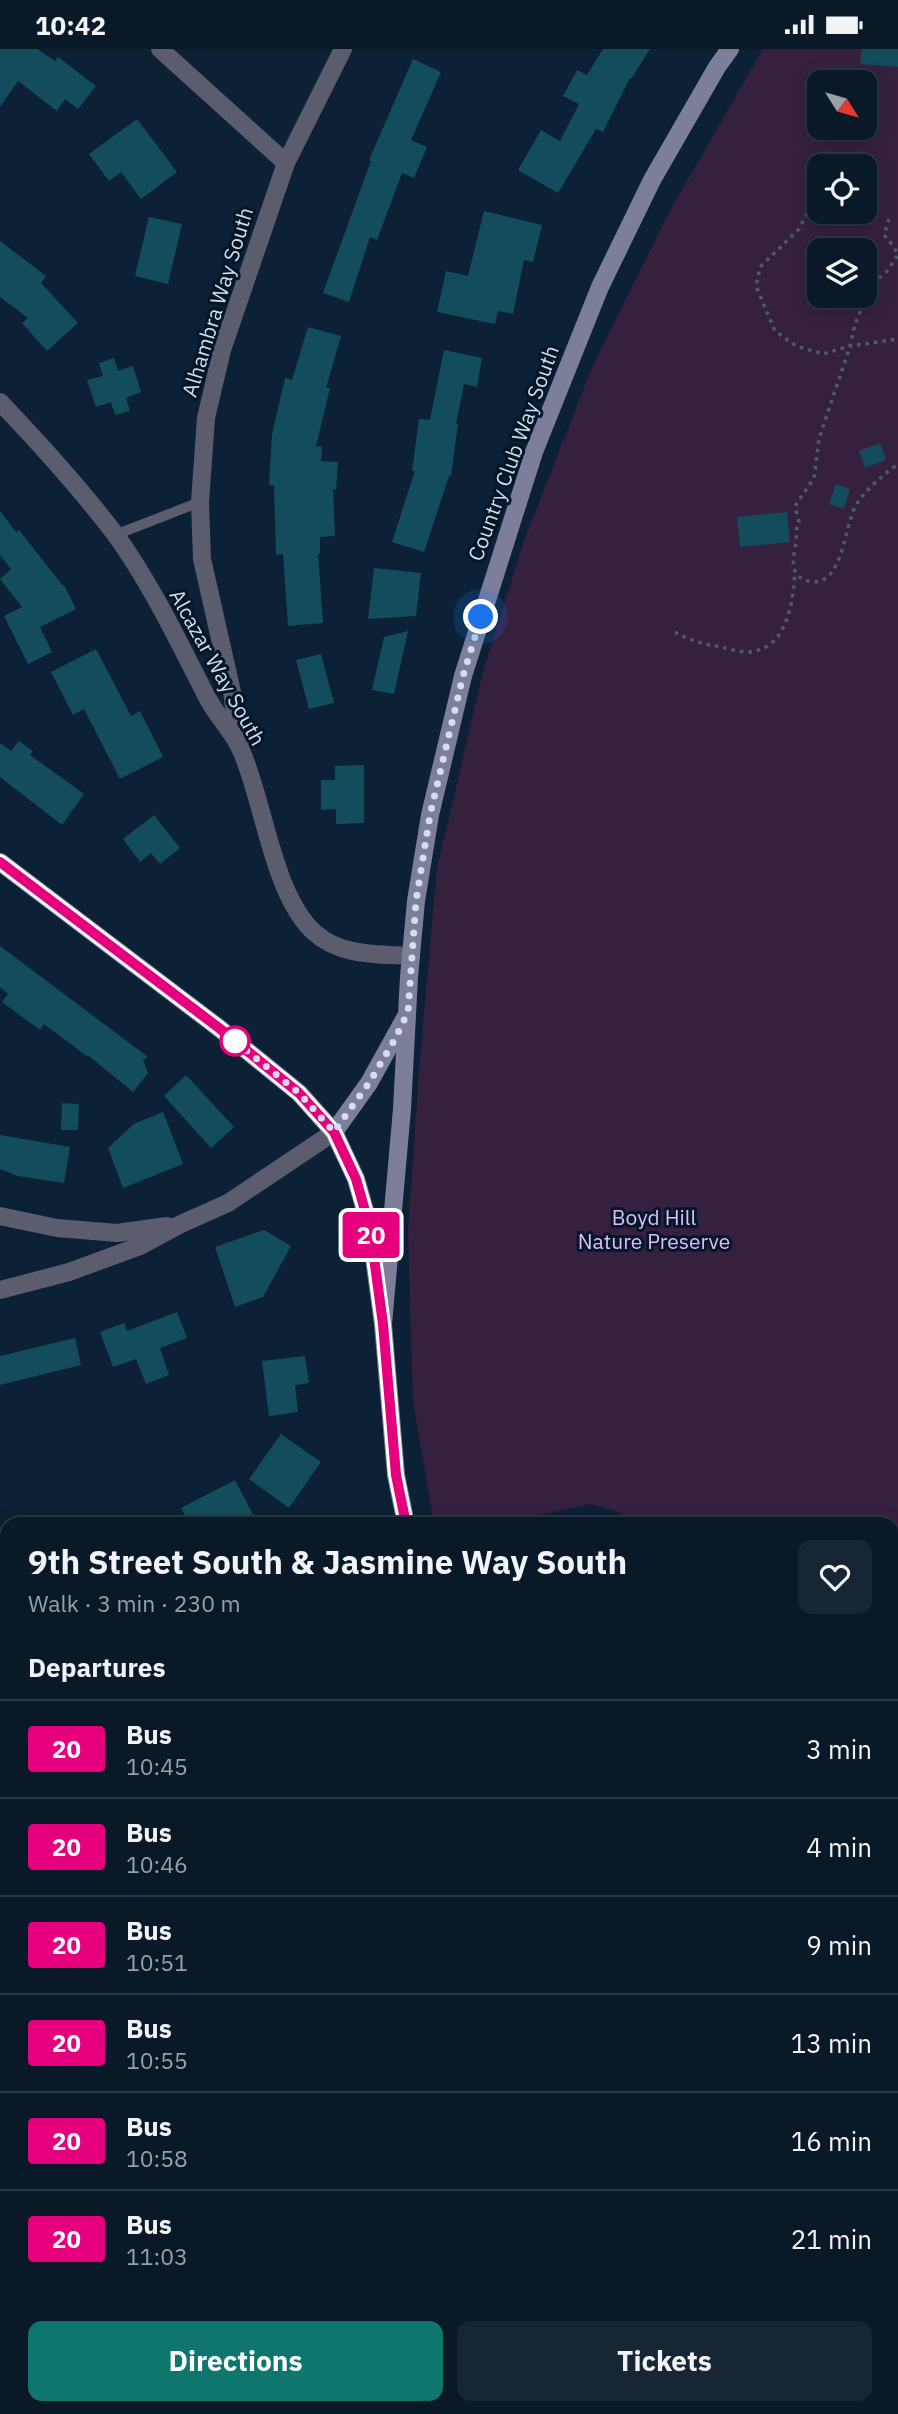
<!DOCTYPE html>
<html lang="en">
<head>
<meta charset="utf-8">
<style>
	:root { --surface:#091928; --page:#172634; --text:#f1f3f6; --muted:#99a0a8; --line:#293845; --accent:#0f766e }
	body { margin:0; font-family:"IBM Plex Sans",sans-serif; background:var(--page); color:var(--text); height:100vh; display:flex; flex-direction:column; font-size:26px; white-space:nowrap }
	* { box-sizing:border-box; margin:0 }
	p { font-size:23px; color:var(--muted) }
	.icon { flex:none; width:38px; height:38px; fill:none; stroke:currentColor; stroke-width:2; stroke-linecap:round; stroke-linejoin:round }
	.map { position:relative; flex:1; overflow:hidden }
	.drawer { position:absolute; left:0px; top:1468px; width:900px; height:898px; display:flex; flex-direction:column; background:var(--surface); border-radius:21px 21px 0 0; box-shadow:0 4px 18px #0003,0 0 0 2px var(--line) }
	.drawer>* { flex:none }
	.badge { padding:0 14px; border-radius:5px; font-size:24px; line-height:46px }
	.needle { width:46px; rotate:127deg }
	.fabs { position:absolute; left:807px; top:21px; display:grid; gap:14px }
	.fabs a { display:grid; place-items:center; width:70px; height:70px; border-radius:14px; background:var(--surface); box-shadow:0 4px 18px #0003,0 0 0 2px var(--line); font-size:35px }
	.you { position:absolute; width:35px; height:35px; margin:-18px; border:5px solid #fff; border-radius:50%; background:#1a73e8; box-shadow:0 0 0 10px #1a73e833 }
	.map>.badge { position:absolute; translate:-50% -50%; box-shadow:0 0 0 4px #fff }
	h2 { padding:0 28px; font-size:26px; line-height:63px }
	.round { display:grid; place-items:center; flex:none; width:74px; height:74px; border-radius:14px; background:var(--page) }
	.head { display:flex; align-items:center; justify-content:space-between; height:119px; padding:0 28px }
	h1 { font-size:33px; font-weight:700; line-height:52px }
	.button { display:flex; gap:14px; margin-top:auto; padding:14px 28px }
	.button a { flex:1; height:80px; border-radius:14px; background:var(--accent); color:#fff; font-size:28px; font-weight:700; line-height:80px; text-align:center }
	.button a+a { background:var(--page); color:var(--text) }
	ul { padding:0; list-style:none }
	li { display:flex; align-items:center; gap:21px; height:98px; padding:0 28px; border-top:2px solid var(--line) }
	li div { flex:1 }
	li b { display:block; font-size:26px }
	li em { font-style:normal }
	li .badge { min-width:77px; font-weight:700; text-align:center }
	.status { display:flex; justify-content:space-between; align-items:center; height:49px; padding:0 35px; background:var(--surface); direction:ltr }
	.status svg { height:19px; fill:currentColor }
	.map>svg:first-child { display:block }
	.green { fill:#36203f; fill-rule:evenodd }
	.building { fill:#134d5b }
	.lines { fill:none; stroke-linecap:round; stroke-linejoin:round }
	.path { stroke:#4a5c6f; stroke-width:3.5; stroke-dasharray:3.5 5; stroke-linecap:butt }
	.lane { stroke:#5b5c6d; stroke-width:10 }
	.street { stroke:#5b5c6d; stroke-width:18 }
	.secondary { stroke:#7c7e9a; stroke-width:18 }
	.line-casing { stroke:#fff; stroke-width:16 }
	.line { stroke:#e6007e; stroke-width:10 }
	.walk { stroke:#d2dfed; stroke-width:7; stroke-dasharray:0 12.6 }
	.stop-dot { fill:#fff; stroke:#e6007e; stroke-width:3.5 }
	.labels { text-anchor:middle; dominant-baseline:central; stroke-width:6; stroke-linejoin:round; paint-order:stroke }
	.street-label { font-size:21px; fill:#d2dfed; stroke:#04172a }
	.park-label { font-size:21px; fill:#e4bbf6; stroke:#04172a }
</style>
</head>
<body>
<div class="status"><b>10:42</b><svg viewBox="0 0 49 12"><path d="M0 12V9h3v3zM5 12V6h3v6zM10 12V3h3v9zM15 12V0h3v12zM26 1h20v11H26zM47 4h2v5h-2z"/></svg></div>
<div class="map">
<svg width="898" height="2365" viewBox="0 0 898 2365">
	<rect width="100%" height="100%" fill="#0c2135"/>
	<!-- green -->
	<g class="green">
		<path d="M763,0H898V2183L892,2180V1475H632L619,1463L591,1455L544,1465L519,1475H434L413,1352L408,1182L420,1010L437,819L484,619L524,492L591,321L668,165ZM819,33H864V79H819ZM819,117H864V163H819ZM819,201H864V247H819Z"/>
		<polygon points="7,1651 7,1683 0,1686 0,1653"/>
	</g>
	<!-- building -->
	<g class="building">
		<polygon points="0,0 37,0 55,12 58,8 96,37 78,60 65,50 57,62 18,32 0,58"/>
		<polygon points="603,0 650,0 631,30 630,29 603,83 596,80 558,144 518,121 541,81 560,92 579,55 563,47 577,21 587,26"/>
		<polygon points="862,0 898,0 898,18 860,15"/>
		<polygon points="413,10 441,23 411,91 427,98 414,129 402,124 377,191 370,188 349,253 323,244 371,112 369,111"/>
		<polygon points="137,70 177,123 141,150 121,123 109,132 89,105"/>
		<polygon points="484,162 542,176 533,213 524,211 513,265 498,262 495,275 437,263 446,222 468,227"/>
		<polygon points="149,168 182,175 168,235 135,227"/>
		<polygon points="0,192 46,227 41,234 78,274 47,302 22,274 28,269 0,248"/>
		<polygon points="308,278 341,287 326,339 330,339 316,397 322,398 321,412 338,413 336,441 333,440 335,487 320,488 320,504 318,505 323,574 288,577 283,505 276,506 274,436 269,436 272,385 285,329 292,331"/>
		<polygon points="444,301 482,309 477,338 464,335 456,375 458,375 451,427 449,427 424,503 392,493 415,422 412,422 419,370 430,371"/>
		<polygon points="114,309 118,322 133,317 141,343 126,349 130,362 115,366 111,353 96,358 87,331 103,327 99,314"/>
		<polygon points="880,394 886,411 865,419 859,402"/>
		<polygon points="836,435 850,440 844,460 829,455"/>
		<polygon points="0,462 16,483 19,481 63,537 64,536 76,560 40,578 52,603 28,615 4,567 22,558 0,530 11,520 0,506"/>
		<polygon points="787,463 790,493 740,498 737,468"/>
		<polygon points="374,519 421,524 416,567 368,570"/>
		<polygon points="408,582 394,645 372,641 384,588"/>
		<polygon points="96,600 131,667 140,662 163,708 120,730 84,660 73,666 51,623"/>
		<polygon points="321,605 334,654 309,660 296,611"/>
		<polygon points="19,692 33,702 30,706 84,745 62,776 0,728 0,694 11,702"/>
		<polygon points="364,716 364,774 336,775 336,760 321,761 321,731 335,731 335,717"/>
		<polygon points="154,766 180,799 160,815 151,804 140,813 123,790"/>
		<polygon points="0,897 148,1008 143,1011 148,1024 133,1043 89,1007 88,1008 44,975 40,981 2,953 8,945 0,938"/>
		<polygon points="186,1026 234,1078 211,1099 164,1047"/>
		<polygon points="62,1054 79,1055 78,1081 61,1081"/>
		<polygon points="163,1063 183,1115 123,1139 108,1099 134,1075"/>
		<polygon points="0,1086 70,1098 64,1134 18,1127 0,1120"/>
		<polygon points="264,1181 291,1197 263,1248 235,1258 215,1198"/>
		<polygon points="177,1263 187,1289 160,1299 169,1326 146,1335 136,1310 113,1318 100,1283 124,1274 127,1282"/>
		<polygon points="75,1289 81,1316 0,1336 0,1307"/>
		<polygon points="305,1307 309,1334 295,1336 298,1363 269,1367 262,1312"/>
		<polygon points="281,1385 321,1413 289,1459 249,1430"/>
		<polygon points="235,1431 258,1475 189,1475 181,1459"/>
	</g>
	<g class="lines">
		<!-- path -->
		<g class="path">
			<polyline points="819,142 799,180 760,218 756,237 775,282 796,297 823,305 850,297 898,290"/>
			<path d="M889,170L884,186L894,198L898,206L885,225L873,233L855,275L850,297L819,390L814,429L795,457L799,473C795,480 797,486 796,494C794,507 788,524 805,531C843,545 844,476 856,456C867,439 882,427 898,415"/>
			<path d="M675,583C690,592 704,595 721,598C729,600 739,603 748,603C788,601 793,552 795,522"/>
		</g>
		<!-- lane -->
		<polyline class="lane" points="115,486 200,453"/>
		<!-- street -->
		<g class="street">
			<polyline points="160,0 286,114"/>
			<path d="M0,353C40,395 80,439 115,485C152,536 179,594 208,650C217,667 232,682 240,699C264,750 272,846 315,884C340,907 379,905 411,907"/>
			<polyline points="240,699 232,643 202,510 200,453 206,369 222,301 286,114 343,0"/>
			<polyline points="0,1167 57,1179 117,1184 167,1177"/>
			<polyline points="0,1241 69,1223 140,1197 181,1175 228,1154 334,1083"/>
			<polyline points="0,1642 7,1639"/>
			<polyline points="0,1699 7,1696"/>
			<polyline points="0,1999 7,2013"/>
			<polyline points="130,2359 132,2365"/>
			<polyline points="1,2365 7,2355"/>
			<polyline points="686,2365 689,2359"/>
			<polyline points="727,2365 730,2359"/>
		</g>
		<!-- secondary -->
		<g class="secondary">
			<polyline points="0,813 219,979 299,1044 334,1083 356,1130 370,1179 383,1275 396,1426 406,1475"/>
			<polyline points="334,1083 369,1034 405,969"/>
			<polyline points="383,1275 402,1060 409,928 416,852 430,766 463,627 534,403 600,238 652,131 717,18 730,0"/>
			<polyline points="892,2213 898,2217"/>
			<polyline points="288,2365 291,2359"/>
			<polyline points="324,2365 327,2359"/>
		</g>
	</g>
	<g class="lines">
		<defs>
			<polyline id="line" points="0,813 219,979 299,1044 334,1083 356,1130 370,1179 383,1275 396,1426 406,1475"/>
		</defs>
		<!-- line casing -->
		<use href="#line" class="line-casing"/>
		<!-- line -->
		<use href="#line" class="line"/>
		<!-- walk -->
		<polyline class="walk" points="235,992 231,989 299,1044 334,1083 369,1034 395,990 408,963 416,852 430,766 463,627 481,568"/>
	</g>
	<!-- markers -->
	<circle class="stop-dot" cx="235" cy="992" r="14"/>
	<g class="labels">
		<!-- street labels -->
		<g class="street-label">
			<text transform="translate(217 253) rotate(-73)">Alhambra Way South</text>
			<text transform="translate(513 404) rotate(-70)">Country Club Way South</text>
			<text transform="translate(218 618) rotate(61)">Alcazar Way South</text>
		</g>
		<!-- park labels -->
		<g class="park-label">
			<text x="654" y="1168">Boyd Hill<tspan x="654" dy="24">Nature Preserve</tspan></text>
		</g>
	</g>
</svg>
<div class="fabs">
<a><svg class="needle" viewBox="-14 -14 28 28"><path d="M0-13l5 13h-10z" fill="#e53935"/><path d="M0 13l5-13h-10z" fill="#99a0a8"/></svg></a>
<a><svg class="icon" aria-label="locate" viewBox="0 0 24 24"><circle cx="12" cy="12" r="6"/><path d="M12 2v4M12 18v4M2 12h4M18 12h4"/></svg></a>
<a><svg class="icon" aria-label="layers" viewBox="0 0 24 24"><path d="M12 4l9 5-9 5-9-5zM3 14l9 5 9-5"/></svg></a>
</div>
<div class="you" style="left:481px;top:568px"></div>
<b class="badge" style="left:371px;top:1186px;background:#e6007e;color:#fff">20</b>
<section class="drawer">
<div class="head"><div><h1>9th Street South &amp; Jasmine Way South</h1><p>Walk · 3 min · 230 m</p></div><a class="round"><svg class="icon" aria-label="heart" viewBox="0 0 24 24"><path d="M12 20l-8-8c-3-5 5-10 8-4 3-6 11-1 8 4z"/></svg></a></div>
<h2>Departures</h2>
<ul>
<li><span class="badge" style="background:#e6007e;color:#fff">20</span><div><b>Bus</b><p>10:45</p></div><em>3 min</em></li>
<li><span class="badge" style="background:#e6007e;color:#fff">20</span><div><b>Bus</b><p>10:46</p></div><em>4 min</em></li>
<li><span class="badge" style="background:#e6007e;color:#fff">20</span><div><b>Bus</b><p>10:51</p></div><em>9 min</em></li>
<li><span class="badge" style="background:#e6007e;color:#fff">20</span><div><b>Bus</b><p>10:55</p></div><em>13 min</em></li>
<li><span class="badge" style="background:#e6007e;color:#fff">20</span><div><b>Bus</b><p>10:58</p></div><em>16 min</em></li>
<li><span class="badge" style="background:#e6007e;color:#fff">20</span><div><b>Bus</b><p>11:03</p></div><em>21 min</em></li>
</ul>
<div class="button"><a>Directions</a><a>Tickets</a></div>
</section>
</div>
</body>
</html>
